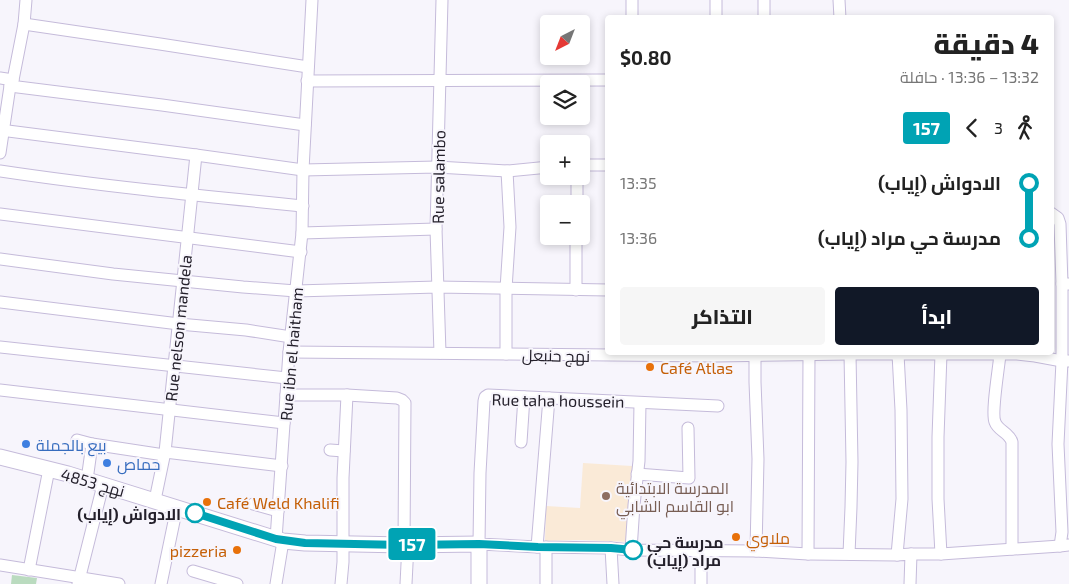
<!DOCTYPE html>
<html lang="ar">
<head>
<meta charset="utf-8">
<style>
	:root { --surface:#fff; --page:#f6f6f6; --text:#222; --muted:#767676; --accent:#111827 }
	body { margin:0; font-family:"Exo 2",Cairo,sans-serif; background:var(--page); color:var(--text); direction:rtl; height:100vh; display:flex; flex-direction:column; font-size:19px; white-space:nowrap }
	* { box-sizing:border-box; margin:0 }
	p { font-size:16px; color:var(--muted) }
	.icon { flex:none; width:28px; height:28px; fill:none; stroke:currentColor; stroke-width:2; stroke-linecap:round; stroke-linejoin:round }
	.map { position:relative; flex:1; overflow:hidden; direction:ltr }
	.drawer { position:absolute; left:605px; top:15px; width:449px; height:340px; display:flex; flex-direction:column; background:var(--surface); border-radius:5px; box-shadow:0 2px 8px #0003; direction:rtl }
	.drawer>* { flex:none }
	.badge { padding:0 10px; border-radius:4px; font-size:18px; line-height:32px }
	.needle { width:32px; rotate:222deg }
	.tools { position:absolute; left:540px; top:15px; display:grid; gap:10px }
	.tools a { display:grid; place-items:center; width:50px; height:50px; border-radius:5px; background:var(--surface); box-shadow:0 2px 8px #0003; font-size:25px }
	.map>.badge { position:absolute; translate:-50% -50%; box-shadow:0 0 0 2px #fff }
	.legs { display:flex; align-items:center; gap:8px; height:55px; padding:0 15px; font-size:16px }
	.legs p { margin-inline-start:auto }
	.summary { display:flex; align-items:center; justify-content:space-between; height:85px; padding:0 15px }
	h1 { font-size:28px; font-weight:800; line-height:38px }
	.button { display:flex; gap:10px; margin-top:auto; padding:10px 15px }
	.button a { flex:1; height:58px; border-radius:5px; background:var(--accent); color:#fff; font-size:20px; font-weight:800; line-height:58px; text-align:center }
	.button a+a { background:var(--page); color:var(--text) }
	ul { padding:0 15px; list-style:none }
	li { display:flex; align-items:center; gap:18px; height:55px; font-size:19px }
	li i { display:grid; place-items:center; width:8px; height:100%; margin:0 6px; background:currentColor }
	li i::after { content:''; width:12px; height:12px; margin:-6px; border:4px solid; border-radius:50%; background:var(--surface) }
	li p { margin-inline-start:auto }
	li:first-child i { background:linear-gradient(#0000 50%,currentColor 0) }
	li:last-child i { background:linear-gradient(currentColor 50%,#0000 0) }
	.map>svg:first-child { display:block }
	.education { fill:#faead7 }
	.green { fill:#badbbf }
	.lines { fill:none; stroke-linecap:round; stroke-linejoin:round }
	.minor-casing { stroke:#c5bbda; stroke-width:13 }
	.tertiary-casing { stroke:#c5bbda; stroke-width:17 }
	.minor { stroke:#fff; stroke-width:11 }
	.tertiary { stroke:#fff; stroke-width:15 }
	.line-1-casing { stroke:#fff; stroke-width:11 }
	.line-1 { stroke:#00a3b4; stroke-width:8 }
	.food-dot { fill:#e8710a; stroke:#f7f5fc; stroke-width:2 }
	.shop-dot { fill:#3f7fe0; stroke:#f7f5fc; stroke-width:2 }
	.education-dot { fill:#8d6e63; stroke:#f7f5fc; stroke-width:2 }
	.stop-1-dot { fill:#fff; stroke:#00a3b4; stroke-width:2.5 }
	.labels { text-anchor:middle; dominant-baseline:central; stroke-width:4; stroke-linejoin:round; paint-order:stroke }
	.street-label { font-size:16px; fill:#24202b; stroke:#f7f5fc }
	.food-label { font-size:16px; fill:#c56008; stroke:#f7f5fc; text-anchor:start }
	.shop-label { font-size:16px; fill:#366cbe; stroke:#f7f5fc; text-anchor:start }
	.education-label { font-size:16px; fill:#785e54; stroke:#f7f5fc; text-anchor:start }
	.stop-label { font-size:16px; font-weight:bold; fill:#24202b; stroke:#f7f5fc; text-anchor:end }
</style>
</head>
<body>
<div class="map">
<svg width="1069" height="584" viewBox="0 0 1069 584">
	<rect width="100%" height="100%" fill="#f7f5fc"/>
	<!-- education -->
	<polygon class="education" points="583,463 632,466 630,542 579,540 545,541 546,506 580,508"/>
	<!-- green -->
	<polygon class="green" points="12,575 37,578 36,584 11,584"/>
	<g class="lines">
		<defs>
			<g id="minor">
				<polyline points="632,0 632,18"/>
				<polyline points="764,0 764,18"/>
				<polyline points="839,0 840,18"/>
				<polyline points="716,18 716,0"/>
				<polyline points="24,24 160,44 308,67"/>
				<polyline points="0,78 13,80"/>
				<polyline points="307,81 608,80"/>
				<polyline points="10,86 162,105 305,125"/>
				<polyline points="0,130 196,155 303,170 437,167 507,171 549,167"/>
				<polyline points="0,153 10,86 13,80 24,24 26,0"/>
				<polyline points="581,165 608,165"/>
				<path d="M0,171C100,186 202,196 303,206"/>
				<polyline points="577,204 577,176"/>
				<polyline points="1051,213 1058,218 1060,224 1062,284"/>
				<polyline points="0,214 301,252"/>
				<polyline points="302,233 436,229"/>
				<polyline points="0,259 113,274 243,287 296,291 437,287 608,290"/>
				<polyline points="1069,284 1062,284 1062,361 1058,444 1062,532 1060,546 1069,545"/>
				<polyline points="576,290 576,236"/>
				<polyline points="0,302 179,324 246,330 291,337"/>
				<polyline points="0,347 287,378"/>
				<polyline points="289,352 714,356 850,354 1017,354 1035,356 1062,361 1069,361"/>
				<polyline points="440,353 436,229 442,0"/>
				<polyline points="506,354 506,289 510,227 507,171"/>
				<polyline points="941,354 938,437 938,499 941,554"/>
				<path d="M1000,354C999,367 991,413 995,422C998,431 1009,432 1012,442V549"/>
				<polyline points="755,355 755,382 758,459 756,551"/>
				<polyline points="0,390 284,423"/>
				<polyline points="286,395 347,395 397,398 402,400 405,403 404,545"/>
				<polyline points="718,406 488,395 485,397 484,401 480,473 479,544 537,547 611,548 631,550 756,551 808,554 897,555 911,554 910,584"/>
				<polyline points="77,440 92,444 164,455"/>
				<polyline points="521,442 524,397"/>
				<polyline points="330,450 344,451"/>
				<polyline points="165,452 282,466"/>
				<polyline points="637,474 689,478 688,428"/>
				<polyline points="87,480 92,444"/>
				<polyline points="155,500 165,452 196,155"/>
				<polyline points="253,504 278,511"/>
				<polyline points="276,539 289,352 302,233 303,170 312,0"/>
				<polyline points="537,547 549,398"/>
				<polyline points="546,547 546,584"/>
				<polyline points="611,548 613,584"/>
				<polyline points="631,550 634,505 639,461 640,403"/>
				<polyline points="701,551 701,584"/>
				<polyline points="808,554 809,355"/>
				<polyline points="849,554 851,507 852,462 850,354"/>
				<polyline points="911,554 941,554 1060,546"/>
				<polyline points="897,555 902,499 901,410 898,354"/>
				<polyline points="0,565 119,584"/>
				<polyline points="29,570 49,469"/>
				<polyline points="193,571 237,584"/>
				<polyline points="78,584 103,485"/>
				<polyline points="161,584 177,507"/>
				<polyline points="276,584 283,541"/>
				<polyline points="341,584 343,562 343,478 347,395"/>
				<polyline points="406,584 408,544"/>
			</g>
			<polyline id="tertiary" points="0,457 68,474 283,541 305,543 404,545 479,544 479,584"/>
		</defs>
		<!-- minor casing -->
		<use href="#minor" class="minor-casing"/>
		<!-- tertiary casing -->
		<use href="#tertiary" class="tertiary-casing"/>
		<!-- minor -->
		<use href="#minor" class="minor"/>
		<!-- tertiary -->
		<use href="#tertiary" class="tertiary"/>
	</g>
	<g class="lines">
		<defs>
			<polyline id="line-1" points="195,513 276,539 305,543 404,545 479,544 538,547 611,548 633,550"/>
		</defs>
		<!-- line-1 casing -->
		<use href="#line-1" class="line-1-casing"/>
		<!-- line-1 -->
		<use href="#line-1" class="line-1"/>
	</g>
	<!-- markers -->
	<g class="food-dot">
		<circle cx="650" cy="367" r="5"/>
		<circle cx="207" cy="502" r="5"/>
		<circle cx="736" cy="537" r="5"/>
		<circle cx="237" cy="550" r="5"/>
	</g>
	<g class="shop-dot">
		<circle cx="26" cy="444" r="5"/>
		<circle cx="107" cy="463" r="5"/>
	</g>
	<circle class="education-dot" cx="606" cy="496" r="5"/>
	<g class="stop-1-dot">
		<circle cx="195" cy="513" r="9"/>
		<circle cx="633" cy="550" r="9"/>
	</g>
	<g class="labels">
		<!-- street labels -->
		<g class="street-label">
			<text transform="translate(438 177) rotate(-89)">Rue salambo</text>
			<text transform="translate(178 328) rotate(-84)">Rue nelson mandela</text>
			<text transform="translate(291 354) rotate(-85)">Rue ibn el haitham</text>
			<text transform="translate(556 355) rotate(1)">نهج حنبعل</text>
			<text transform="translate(558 400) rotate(1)">Rue taha houssein</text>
			<text transform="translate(93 482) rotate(16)">نهج 4853</text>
		</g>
		<!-- food labels -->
		<g class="food-label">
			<text x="660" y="367">Café Atlas</text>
			<text x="217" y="502">Café Weld Khalifi</text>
			<text x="746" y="537">ملاوي</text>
			<text x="227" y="550" text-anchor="end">pizzeria</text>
		</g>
		<!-- shop labels -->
		<g class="shop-label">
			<text x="36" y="444">بيع بالجملة</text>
			<text x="117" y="463">حماص</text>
		</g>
		<!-- education labels -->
		<g class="education-label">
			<text x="616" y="487">المدرسة الابتدائية<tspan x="616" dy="18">ابو القاسم الشابي</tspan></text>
		</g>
		<!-- stop labels -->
		<g class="stop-label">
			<text x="181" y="513">الادواش (إياب)</text>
			<text x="647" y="541" text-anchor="start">مدرسة حي<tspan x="647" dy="18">مراد (إياب)</tspan></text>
		</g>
	</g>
</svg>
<div class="tools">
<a><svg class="needle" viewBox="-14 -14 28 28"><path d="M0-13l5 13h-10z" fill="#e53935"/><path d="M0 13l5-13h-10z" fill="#767676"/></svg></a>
<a><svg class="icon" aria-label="layers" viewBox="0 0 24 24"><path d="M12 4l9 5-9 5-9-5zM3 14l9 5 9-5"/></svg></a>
<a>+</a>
<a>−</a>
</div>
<b class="badge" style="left:412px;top:544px;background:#00a3b4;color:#fff">157</b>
<section class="drawer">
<div class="summary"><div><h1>4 دقيقة</h1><p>13:32 – 13:36 · حافلة</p></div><b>$0.80</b></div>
<div class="legs"><svg class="icon" aria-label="walk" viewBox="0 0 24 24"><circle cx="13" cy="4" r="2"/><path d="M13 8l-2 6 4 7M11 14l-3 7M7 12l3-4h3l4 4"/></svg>3<svg class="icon" aria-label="back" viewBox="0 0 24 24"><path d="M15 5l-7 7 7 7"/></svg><b class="badge" style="background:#00a3b4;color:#fff">157</b></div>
<ul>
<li><i style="color:#00a3b4"></i><b>الادواش (إياب)</b><p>13:35</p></li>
<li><i style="color:#00a3b4"></i><b>مدرسة حي مراد (إياب)</b><p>13:36</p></li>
</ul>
<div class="button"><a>ابدأ</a><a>التذاكر</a></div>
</section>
</div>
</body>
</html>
